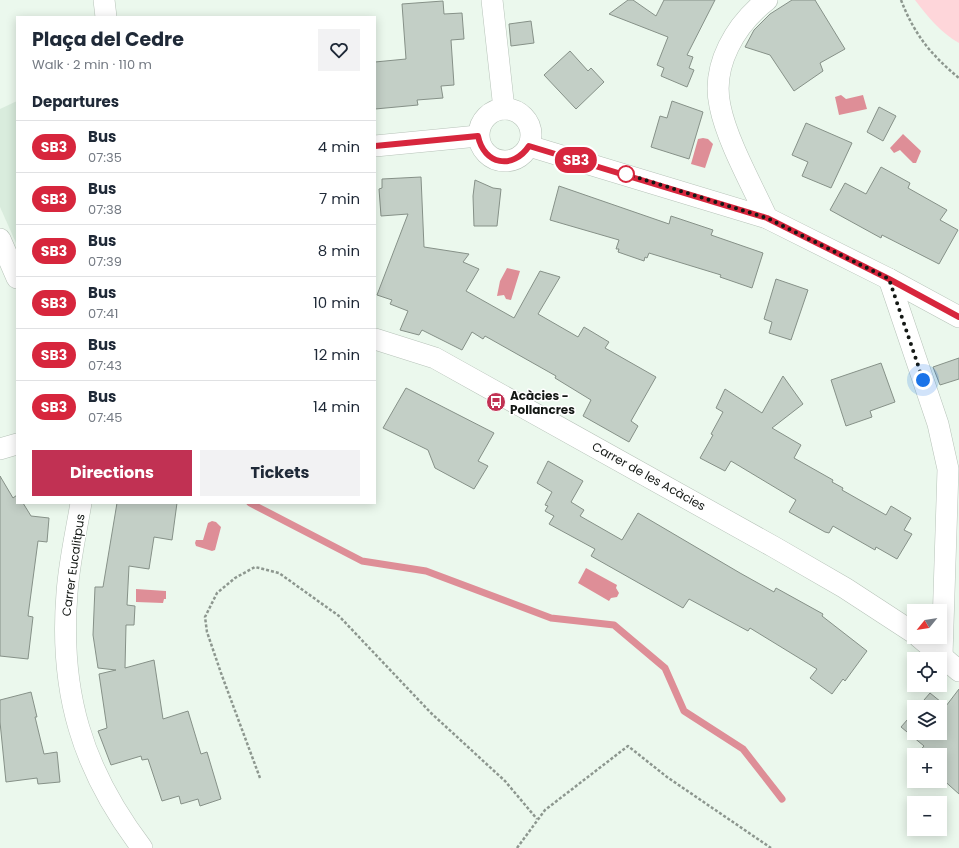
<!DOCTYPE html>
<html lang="en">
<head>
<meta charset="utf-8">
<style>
	:root { --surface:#fff; --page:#f2f2f3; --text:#1f2937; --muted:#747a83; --line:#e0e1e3; --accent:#c13153 }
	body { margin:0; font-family:Poppins,sans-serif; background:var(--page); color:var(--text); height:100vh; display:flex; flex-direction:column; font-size:15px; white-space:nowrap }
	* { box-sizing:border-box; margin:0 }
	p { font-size:13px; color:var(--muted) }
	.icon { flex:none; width:22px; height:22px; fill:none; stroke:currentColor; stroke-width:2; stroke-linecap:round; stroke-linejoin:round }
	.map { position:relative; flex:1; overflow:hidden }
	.drawer { position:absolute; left:16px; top:16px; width:360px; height:488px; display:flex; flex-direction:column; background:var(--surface); border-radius:0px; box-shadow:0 2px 10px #0003 }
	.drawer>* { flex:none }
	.badge { padding:0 8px; border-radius:13px; font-size:14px; line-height:26px }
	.needle { width:26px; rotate:240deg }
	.tools { position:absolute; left:907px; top:604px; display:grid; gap:8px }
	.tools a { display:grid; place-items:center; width:40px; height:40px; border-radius:0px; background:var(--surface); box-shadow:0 2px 10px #0003; font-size:20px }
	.you { position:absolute; width:20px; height:20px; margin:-10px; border:3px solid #fff; border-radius:50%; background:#1a73e8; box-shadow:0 0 0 6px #1a73e833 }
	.map>.badge { position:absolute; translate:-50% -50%; box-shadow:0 0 0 2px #fff }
	h2 { padding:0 16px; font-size:15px; line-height:36px }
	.round { display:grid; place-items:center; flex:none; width:42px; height:42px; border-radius:0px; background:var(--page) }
	.overview { display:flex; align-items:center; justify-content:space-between; height:68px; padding:0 16px }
	h1 { font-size:19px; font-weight:700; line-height:30px }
	.action { display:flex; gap:8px; margin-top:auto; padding:8px 16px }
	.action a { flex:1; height:46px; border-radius:0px; background:var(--accent); color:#fff; font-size:16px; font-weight:700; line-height:46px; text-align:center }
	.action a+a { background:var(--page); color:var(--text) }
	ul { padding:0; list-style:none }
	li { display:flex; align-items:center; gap:12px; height:52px; padding:0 16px; border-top:1px solid var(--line) }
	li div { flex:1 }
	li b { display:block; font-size:15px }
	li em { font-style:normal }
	li .badge { min-width:44px; font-weight:700; text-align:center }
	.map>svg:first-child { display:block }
	.built { fill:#d9ecdd }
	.green { fill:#fed6da }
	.water { fill:#de8e97 }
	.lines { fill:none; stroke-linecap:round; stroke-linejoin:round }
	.stream { stroke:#de8e97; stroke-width:7 }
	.building { fill:#c3cfc6; stroke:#869188 }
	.minor-casing { stroke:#b7c3b9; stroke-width:22 }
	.path { stroke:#8d978f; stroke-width:2.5; stroke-dasharray:3 2; stroke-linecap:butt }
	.minor { stroke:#fff; stroke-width:21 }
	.line-casing { stroke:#fff; stroke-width:9 }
	.line { stroke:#d7263d; stroke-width:6 }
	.walk { stroke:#141815; stroke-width:4; stroke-dasharray:0 7.2 }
	.stop-dot { fill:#fff; stroke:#d7263d; stroke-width:2 }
	.labels { text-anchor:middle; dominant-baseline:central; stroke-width:3; stroke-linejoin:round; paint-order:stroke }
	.poi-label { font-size:12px; font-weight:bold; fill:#141815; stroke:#fff; text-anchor:start }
	.street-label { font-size:12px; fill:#141815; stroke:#fff }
</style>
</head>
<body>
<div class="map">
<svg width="959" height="848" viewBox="0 0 959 848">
	<rect width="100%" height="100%" fill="#ebf8ed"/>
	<!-- built -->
	<polygon class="built" points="17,101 17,243 16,243 0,207 0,109"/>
	<!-- green -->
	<path class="green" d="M915,0H959V43C941,33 927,16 915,0Z"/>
	<!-- water -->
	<g class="water">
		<polygon points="841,95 846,99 863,95 867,109 839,115 835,97"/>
		<polygon points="903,134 921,151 916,163 913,163 900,150 894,153 890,148"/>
		<polygon points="703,138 708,139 713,144 705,168 691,164 698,139"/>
		<polygon points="507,268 520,271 511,300 506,299 504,295 497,296 500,281"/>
		<polygon points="212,521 216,522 221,527 215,550 212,551 196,546 195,543 196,540 203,540 208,523"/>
		<polygon points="586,568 617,585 616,588 619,593 617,597 611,598 609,601 578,583"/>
		<polygon points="136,589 166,591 166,599 164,599 163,603 136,602"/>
	</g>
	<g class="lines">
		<!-- stream -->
		<polyline class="stream" points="250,503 362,561 426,571 551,618 614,625 665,668 684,711 743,749 782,799"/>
	</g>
	<!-- building -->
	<g class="building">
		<polygon points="628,0 633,0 656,16 664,0 715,0 687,55 693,57 689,68 694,70 687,87 661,76 664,68 657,65 668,37 609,14"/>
		<polygon points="792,0 815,0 845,49 820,63 823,71 794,91 770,55 745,47 754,30 770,14"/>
		<polygon points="443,1 444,14 462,13 464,39 451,40 454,85 441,86 443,98 417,100 418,105 375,109 375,62 406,59 402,4"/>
		<polygon points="531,21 534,43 511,46 509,24"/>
		<polygon points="570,51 588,71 591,68 604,82 576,109 544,75"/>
		<polygon points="672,101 703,112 689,159 651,147 660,116 667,118"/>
		<polygon points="879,107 896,116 883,141 867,132"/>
		<polygon points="806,123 852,143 831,188 802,176 808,162 792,155"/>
		<polygon points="881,167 910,183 908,188 947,210 940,220 958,230 939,264 882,235 881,238 830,210 845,183 866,194"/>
		<polygon points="421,177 424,247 469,254 463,262 479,269 466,291 514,318 540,271 560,277 538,314 578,337 584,327 609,342 605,348 656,377 631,421 638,426 629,442 583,416 591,400 555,378 556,376 485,336 483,339 472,332 462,350 422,330 419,335 400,330 408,311 390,304 392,300 377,295 408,214 381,216 379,189 382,188 382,179"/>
		<polygon points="475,180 493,188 501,189 497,226 474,226 473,196"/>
		<polygon points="559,186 669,224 671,216 713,230 711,235 763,253 752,288 720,277 721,275 649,253 647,258 645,257 644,261 618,252 619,249 616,249 619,240 550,220"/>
		<polygon points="776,279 808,290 791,340 769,333 772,322 764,319"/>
		<polygon points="959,358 959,379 940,385 933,367"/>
		<polygon points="881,363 895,402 870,411 872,417 846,426 831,380"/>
		<polygon points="783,376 803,404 772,428 801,445 794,458 833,480 832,482 843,488 842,490 886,515 891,506 911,518 904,530 912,534 897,559 876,547 875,550 833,526 829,533 825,532 789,512 796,500 731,461 725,471 700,458 713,435 711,434 723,412 716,408 725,389 762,413"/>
		<polygon points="406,388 494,433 478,461 488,466 474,489 435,468 428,450 383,428"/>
		<polygon points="548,461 583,481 571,502 584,510 580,516 622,540 638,513 740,573 774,592 776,588 823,614 822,616 867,651 845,681 843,679 832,694 810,678 817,669 750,628 748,631 689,599 683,608 591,556 595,549 549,524 554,516 545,511 548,506 545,505 552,492 537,483"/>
		<polygon points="0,476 13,498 17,495 17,503 23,503 31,516 49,518 47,542 38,541 28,616 33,617 28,659 0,656"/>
		<polygon points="117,503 177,503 172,540 154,537 149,569 129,566 127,605 135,606 134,625 126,625 125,668 154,660 163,719 188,711 201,754 207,752 221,799 200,806 198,799 181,804 179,796 162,801 148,759 142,760 141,756 111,765 98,731 107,728 99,674 116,670 98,668 93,635 95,587 103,587"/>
		<polygon points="959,689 959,794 940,777 940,755 916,755 924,746 901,727 914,712 914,733 940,733 940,707 918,707 930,693 946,706"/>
		<polygon points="31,692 37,717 35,717 44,754 57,752 60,782 38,784 37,778 6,782 0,722 0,700"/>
	</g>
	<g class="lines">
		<defs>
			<g id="minor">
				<polyline points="104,0 106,17"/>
				<polyline points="492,0 504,109"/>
				<circle cx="505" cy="135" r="26"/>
				<polyline points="375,146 478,136"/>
				<polyline points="529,146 767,218 889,279 959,317"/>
				<path d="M767,218C752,185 727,141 720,106C711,65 736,24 767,0"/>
				<polyline points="0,239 17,278"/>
				<polyline points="889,279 938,424 948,469 942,656"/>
				<polyline points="375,339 435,358 774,547 845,588 914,633"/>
				<polyline points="0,449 17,444"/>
				<path d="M81,503C76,533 69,563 67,593C59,692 82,769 142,848"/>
				<polyline points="919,637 959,671"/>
			</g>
		</defs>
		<!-- minor casing -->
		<use href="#minor" class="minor-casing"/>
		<!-- path -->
		<g class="path">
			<path d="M901,0C914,34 931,55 959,78"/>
			<polyline points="260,778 221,673 207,632 205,617 217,593 235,578 255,567 279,573 339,616 431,713 505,781 537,819"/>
			<polyline points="517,848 545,810 628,746 667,777 771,848"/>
		</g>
		<!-- minor -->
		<use href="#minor" class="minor"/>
	</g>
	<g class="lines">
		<defs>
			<path id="line" d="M375,146L478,136C484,165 513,170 529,146L767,218L889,279L959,317"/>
		</defs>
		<!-- line casing -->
		<use href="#line" class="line-casing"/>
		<!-- line -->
		<use href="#line" class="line"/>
		<!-- walk -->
		<polyline class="walk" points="626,174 767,218 889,279 923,380"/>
	</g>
	<!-- icons -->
	<defs>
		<symbol id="bus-disc" viewBox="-11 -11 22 22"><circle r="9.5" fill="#c13153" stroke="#fff"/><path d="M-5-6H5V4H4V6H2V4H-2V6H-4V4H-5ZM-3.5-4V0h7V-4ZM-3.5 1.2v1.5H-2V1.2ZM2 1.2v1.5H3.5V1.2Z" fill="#fff"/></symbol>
	</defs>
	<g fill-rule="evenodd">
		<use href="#bus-disc" x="485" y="391" width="22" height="22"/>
	</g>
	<!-- markers -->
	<circle class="stop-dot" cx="626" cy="174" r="8"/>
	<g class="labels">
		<!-- poi labels -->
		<g class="poi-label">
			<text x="510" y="395">Acàcies -<tspan x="510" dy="14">Pollancres</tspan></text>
		</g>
		<!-- street labels -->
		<g class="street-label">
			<text transform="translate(649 476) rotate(29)">Carrer de les Acàcies</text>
			<text transform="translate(73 565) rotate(-82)">Carrer Eucalitpus</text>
		</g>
	</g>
</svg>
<div class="tools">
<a><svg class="needle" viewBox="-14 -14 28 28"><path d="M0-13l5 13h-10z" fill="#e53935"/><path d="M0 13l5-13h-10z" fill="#747a83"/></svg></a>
<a><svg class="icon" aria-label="locate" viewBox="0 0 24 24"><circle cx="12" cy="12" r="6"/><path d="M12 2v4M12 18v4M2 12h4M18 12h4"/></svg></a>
<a><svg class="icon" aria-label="layers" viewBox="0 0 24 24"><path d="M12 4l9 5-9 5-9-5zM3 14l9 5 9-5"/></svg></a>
<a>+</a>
<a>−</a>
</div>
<div class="you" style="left:923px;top:380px"></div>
<b class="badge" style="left:576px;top:160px;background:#d7263d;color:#fff">SB3</b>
<section class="drawer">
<div class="overview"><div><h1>Plaça del Cedre</h1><p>Walk · 2 min · 110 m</p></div><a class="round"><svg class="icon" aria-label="heart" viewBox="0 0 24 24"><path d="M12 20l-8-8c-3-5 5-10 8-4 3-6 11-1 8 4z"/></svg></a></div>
<h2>Departures</h2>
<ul>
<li><span class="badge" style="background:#d7263d;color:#fff">SB3</span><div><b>Bus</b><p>07:35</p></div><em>4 min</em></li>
<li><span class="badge" style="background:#d7263d;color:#fff">SB3</span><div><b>Bus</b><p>07:38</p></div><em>7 min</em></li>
<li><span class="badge" style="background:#d7263d;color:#fff">SB3</span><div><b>Bus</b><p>07:39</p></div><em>8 min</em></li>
<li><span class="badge" style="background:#d7263d;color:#fff">SB3</span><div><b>Bus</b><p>07:41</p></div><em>10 min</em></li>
<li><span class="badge" style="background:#d7263d;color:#fff">SB3</span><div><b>Bus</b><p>07:43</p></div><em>12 min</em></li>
<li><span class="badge" style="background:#d7263d;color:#fff">SB3</span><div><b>Bus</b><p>07:45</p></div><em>14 min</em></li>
</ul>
<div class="action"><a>Directions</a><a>Tickets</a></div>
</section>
</div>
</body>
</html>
